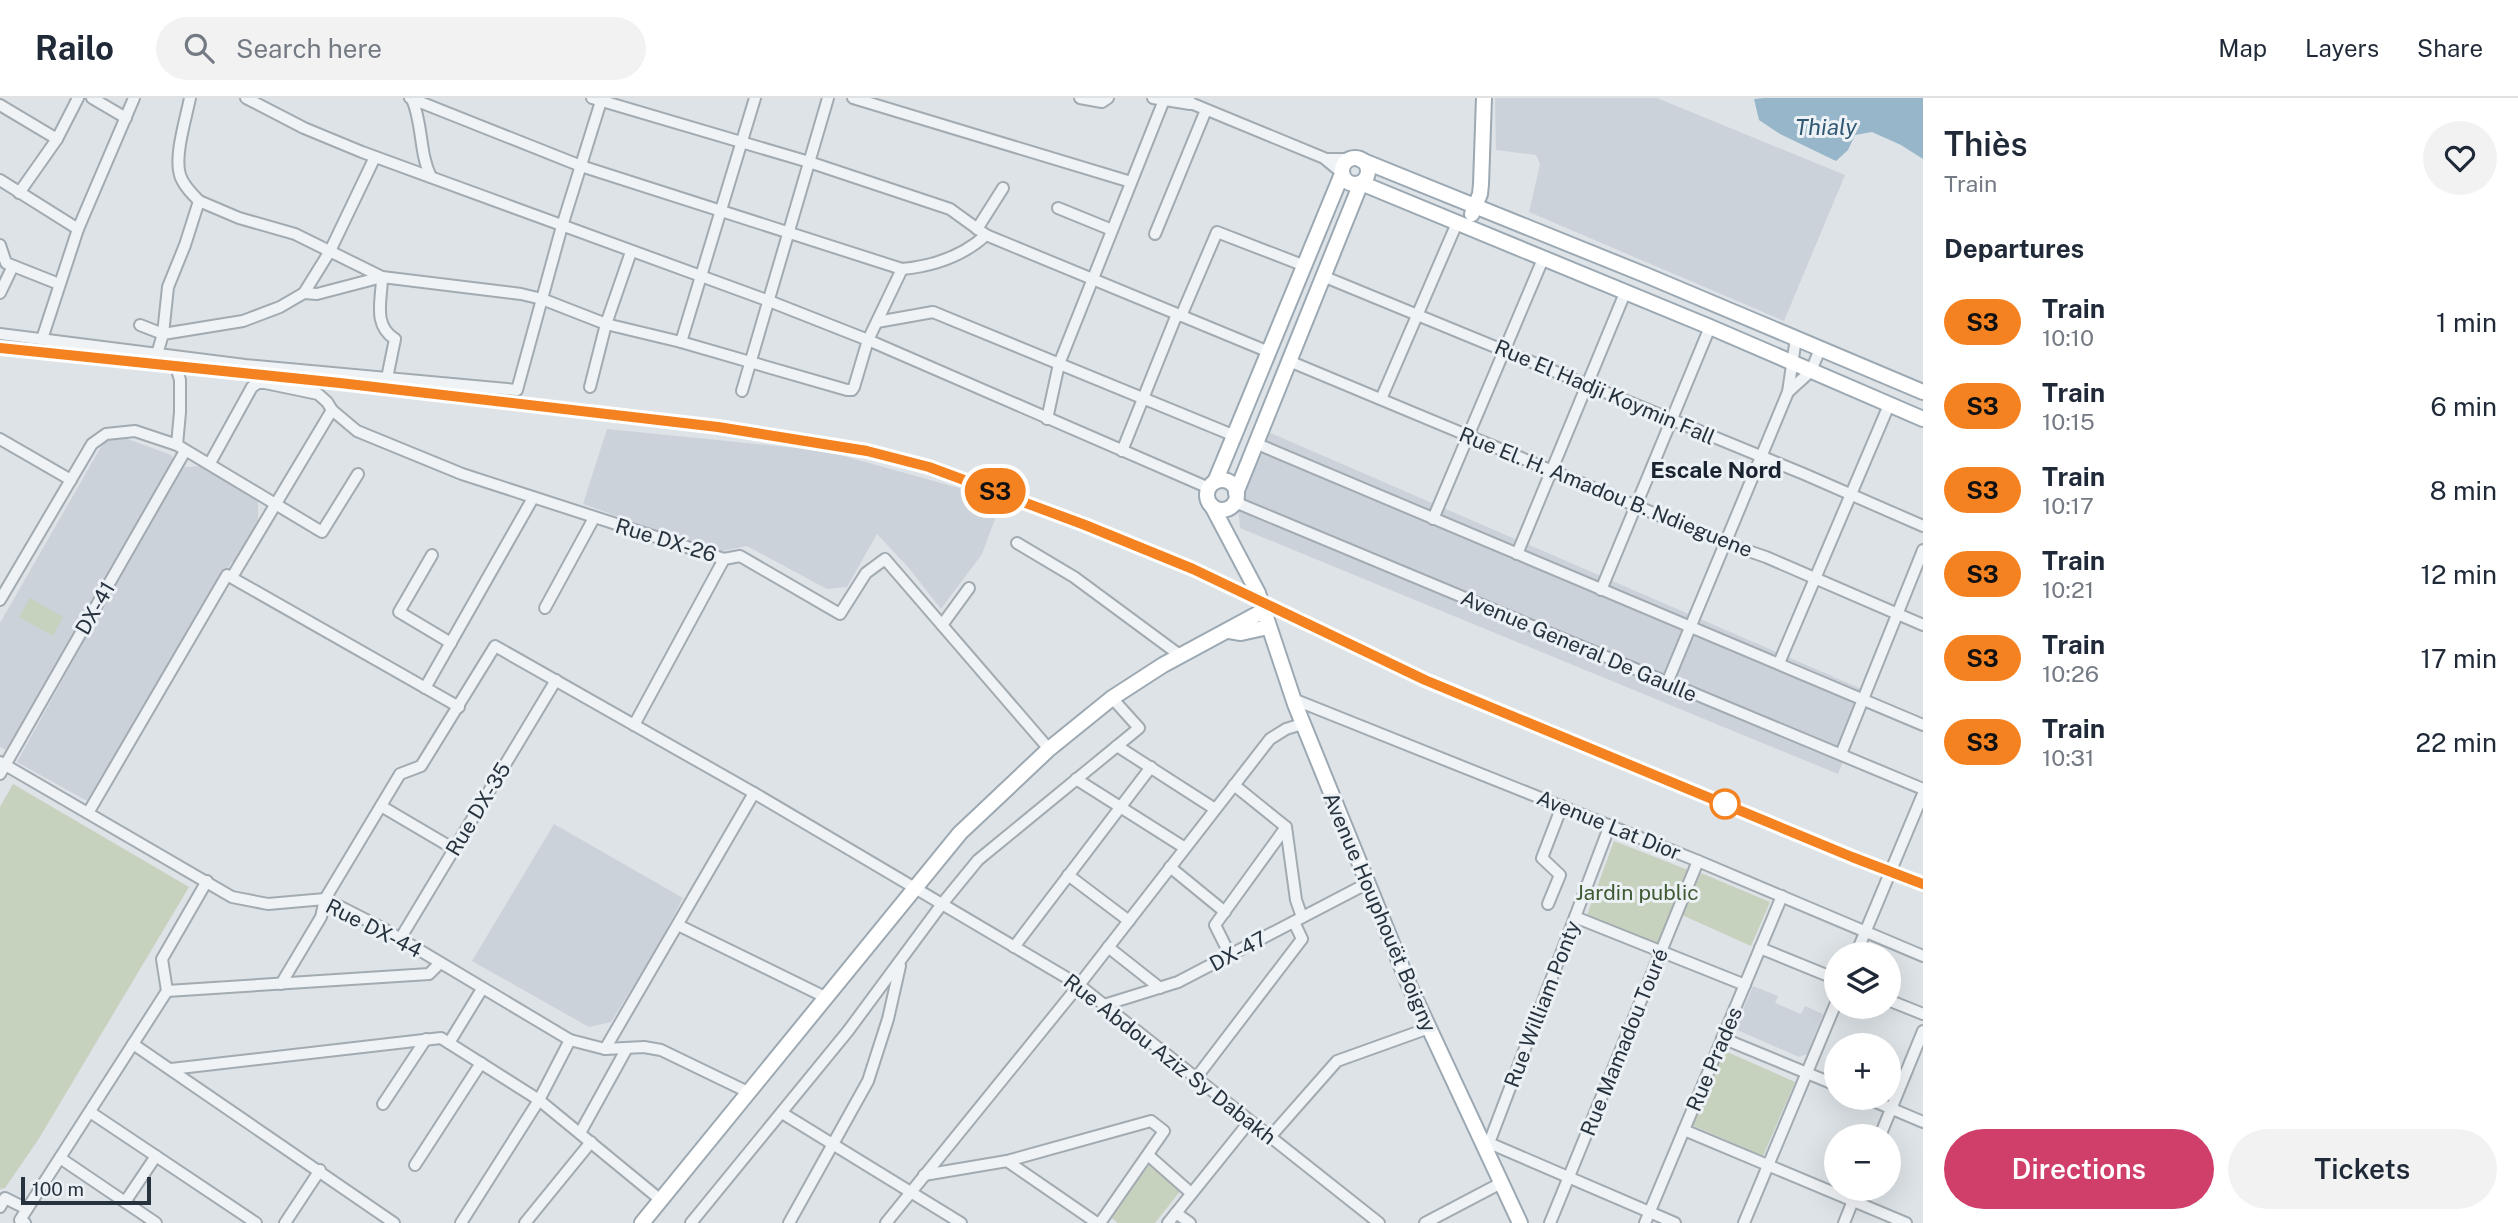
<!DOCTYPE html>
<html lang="en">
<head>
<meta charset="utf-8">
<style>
	:root { --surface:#fff; --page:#f2f2f3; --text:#1f2937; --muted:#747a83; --line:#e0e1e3; --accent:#d03e6a }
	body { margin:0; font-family:"Public Sans",sans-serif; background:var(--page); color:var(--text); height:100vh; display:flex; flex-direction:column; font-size:26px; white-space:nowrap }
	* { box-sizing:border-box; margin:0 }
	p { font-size:23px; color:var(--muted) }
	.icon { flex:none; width:38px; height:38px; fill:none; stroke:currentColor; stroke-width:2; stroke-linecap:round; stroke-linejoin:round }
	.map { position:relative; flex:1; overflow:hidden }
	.side { display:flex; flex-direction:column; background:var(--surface); width:595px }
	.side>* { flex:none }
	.badge { padding:0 14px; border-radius:23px; font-size:24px; line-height:46px }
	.tools { position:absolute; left:1824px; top:844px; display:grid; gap:14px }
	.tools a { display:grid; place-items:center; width:77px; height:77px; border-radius:50%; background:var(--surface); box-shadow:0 7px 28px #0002; font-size:35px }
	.scale { position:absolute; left:21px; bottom:18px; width:130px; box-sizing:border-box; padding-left:7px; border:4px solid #26333e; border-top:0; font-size:19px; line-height:24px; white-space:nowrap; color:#26333e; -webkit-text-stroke:5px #ecf1f5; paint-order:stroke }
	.map>.badge { position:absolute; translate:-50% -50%; box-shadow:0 0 0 4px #fff }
	h2 { padding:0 21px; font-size:26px; line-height:63px }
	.round { display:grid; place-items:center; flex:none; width:74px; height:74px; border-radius:37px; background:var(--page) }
	.head { display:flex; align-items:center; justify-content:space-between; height:119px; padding:0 21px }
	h1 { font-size:33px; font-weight:600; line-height:52px }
	.button { display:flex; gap:14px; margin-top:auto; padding:14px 21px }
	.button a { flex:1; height:80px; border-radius:42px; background:var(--accent); color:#fff; font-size:28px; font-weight:600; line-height:80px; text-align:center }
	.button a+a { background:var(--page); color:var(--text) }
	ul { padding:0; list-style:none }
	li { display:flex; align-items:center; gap:21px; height:84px; padding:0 21px }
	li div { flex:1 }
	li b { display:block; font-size:26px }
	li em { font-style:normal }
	li .badge { min-width:77px; font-weight:700; text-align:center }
	header { display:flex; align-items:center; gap:42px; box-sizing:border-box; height:98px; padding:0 35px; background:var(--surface); border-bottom:2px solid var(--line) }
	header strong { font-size:33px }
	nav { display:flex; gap:38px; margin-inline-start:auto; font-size:24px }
	.search { width:490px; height:63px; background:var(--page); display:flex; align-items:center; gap:18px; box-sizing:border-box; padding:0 24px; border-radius:38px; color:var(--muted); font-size:26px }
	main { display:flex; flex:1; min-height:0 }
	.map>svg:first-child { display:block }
	.built { fill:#cbd2d9 }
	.green { fill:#c6d1be }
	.water { fill:#97b6c9 }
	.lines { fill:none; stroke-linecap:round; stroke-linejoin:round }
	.minor-casing { stroke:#a2abb1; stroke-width:14 }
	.major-casing { stroke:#9ca9b3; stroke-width:18 }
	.minor { stroke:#f0f3f6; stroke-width:10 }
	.major { stroke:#fff; stroke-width:14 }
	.rail { stroke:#768491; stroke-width:2.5; stroke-dasharray:3.5 7; stroke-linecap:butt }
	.line-casing { stroke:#fff; stroke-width:16 }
	.line { stroke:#f58220; stroke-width:10 }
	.stop-dot { fill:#fff; stroke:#f58220; stroke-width:3.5 }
	.labels { text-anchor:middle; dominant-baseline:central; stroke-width:6; stroke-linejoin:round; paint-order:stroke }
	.street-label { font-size:21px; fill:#26333e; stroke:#ecf1f5 }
	.park-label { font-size:21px; fill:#405a33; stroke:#ecf1f5 }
	.water-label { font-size:23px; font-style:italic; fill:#305873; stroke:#ecf1f5 }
	.neighbourhood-label { font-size:23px; font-weight:bold; fill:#19232f; stroke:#ecf1f5 }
</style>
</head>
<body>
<header>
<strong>Railo</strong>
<div class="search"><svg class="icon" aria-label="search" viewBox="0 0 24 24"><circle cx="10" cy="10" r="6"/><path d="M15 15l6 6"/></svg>Search here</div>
<nav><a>Map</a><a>Layers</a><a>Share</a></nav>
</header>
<main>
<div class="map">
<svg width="1923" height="1125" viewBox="0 0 1923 1125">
	<rect width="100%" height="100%" fill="#dde3e7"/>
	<!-- built -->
	<g class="built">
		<polygon points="1495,0 1657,0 1845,77 1784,223 1529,114 1540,66 1536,57 1496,52"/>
		<polygon points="607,331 797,350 840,357 959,390 1001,405 982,456 941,511 908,469 877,436 847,489 827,491 747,448 717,454 583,406"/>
		<polygon points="1268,334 1871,595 1838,676 1240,430 1238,410"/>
		<polygon points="125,340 171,357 173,362 6,652 0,649 0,525 105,342"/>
		<polygon points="208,368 245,390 258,403 258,432 241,461 231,465 87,703 17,664 174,381 183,369"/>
		<polygon points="554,726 683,800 655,853 611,924 589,929 472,863"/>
		<polygon points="1753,888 1778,898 1775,905 1801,916 1805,908 1823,916 1807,956 1799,959 1735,931"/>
	</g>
	<!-- green -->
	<g class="green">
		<polygon points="30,500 63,519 53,538 19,519"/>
		<polygon points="13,686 189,789 38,1042 5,1090 0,1091 0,709"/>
		<polygon points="1614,743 1688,772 1659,847 1587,817"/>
		<polygon points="1701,775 1770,804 1751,848 1682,817"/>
		<polygon points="1725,953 1795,984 1763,1058 1692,1027"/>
		<polygon points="1150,1066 1181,1092 1155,1125 1118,1125 1109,1118"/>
	</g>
	<!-- water -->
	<polygon class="water" points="1764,0 1923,0 1923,61 1901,47 1872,34 1855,37 1848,52 1836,63 1780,36 1759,22 1754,1"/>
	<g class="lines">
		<defs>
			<g id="minor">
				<polyline points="92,0 126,20"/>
				<polyline points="246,0 304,30 362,54 769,203 868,242 1209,390"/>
				<path d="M410,0L581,68L902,171C934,168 962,159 986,137"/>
				<polyline points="592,0 809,64 950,111 986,137 1269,254"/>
				<polyline points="853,0 1131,84"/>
				<polyline points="1080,0 1102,4 1108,0"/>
				<polyline points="1153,0 1190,6"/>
				<polyline points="1184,0 1193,6 1324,60 1342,75"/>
				<path d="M412,1C423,26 419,55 431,79"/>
				<polyline points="0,7 57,41"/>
				<polyline points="1327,61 1350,61"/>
				<polyline points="0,82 78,131"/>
				<polyline points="19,95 57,41 78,0"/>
				<polyline points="199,103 239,120 295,136 382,179 521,196 542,201 606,226 681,244 847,292 852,292 854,289 868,242 902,171"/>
				<polyline points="1058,110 1112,132"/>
				<polyline points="977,131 1003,90"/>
				<polyline points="1155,136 1206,12"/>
				<polyline points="0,147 6,165 59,186"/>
				<path d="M382,179C382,201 372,227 395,241L387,280"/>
				<polyline points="1325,179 1804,376 1923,428"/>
				<polyline points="0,195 13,168"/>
				<polyline points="304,195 317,196 382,179"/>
				<polyline points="1181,218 1217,134 1305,168"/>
				<polyline points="877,224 933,214 1235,338"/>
				<path d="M140,227L163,236L168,189L185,147L199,103C192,96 183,87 180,77C174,58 186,20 190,0"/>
				<polyline points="0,236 245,267 517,292 562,128 602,0"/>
				<polyline points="42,241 78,131 134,0"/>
				<polyline points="681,244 755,0"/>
				<polyline points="157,256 163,236 243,223 280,209 304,195 330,153 375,59"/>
				<polyline points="173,258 180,282 180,314 177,347"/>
				<polyline points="1289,263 1725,445 1766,459 1923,527"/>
				<polyline points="590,289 606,226 631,154"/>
				<polyline points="742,293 828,0"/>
				<polyline points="1788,294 1811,273 1820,251"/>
				<polyline points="1381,301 1457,125"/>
				<polyline points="1047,321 1059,266 1164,2"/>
				<polyline points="0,341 71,382"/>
				<polyline points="1255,345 1923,627"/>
				<polyline points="1122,353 1177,216"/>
				<polyline points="210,365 252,289 258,285 265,285 318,296 327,304 332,312 357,333 462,376 724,461 740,458 840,516 866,475 885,461 1049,651"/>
				<polyline points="1236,402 1242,407 1923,691"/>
				<polyline points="1433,421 1543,161"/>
				<polyline points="1017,445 1074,479 1181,558"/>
				<polyline points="1517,456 1625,195"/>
				<polyline points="432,457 399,514 451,545"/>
				<polyline points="232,479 332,312"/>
				<polyline points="1601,492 1710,229"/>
				<polyline points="0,502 92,346 106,336 135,333 177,347 322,434 358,376"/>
				<polyline points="545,510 594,420"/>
				<polyline points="942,527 969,490"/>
				<polyline points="1779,565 1889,307"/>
				<polyline points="1667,585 1788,294 1796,240"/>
				<polyline points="425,590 533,400"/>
				<polyline points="1293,601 1698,763 1923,858"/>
				<polyline points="634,627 724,461"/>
				<polyline points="1117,648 1215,711"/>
				<polyline points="1841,656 1923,452"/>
				<polyline points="0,664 232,799 268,806 325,801 384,831 570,942 605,951 644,949 661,952 750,995"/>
				<polyline points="0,676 185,353"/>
				<polyline points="1076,681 1185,750"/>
				<polyline points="1234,687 1286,729 1296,802 1302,819"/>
				<polyline points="381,708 454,751"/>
				<polyline points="88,715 227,477 459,609"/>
				<polyline points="1170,769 1225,814"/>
				<polyline points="1068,777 1129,823"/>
				<polyline points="1548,806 1560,777 1542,760 1562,708"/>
				<polyline points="1575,819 1745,887"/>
				<polyline points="678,827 825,899"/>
				<polyline points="400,841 556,582"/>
				<polyline points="1014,849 1151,669"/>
				<polyline points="1108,849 1160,890"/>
				<polyline points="1760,850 1836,881"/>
				<polyline points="1856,856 1923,696"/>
				<polyline points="1230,857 1215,827 1286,729"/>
				<polyline points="281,886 321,819 325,801 400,676 421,668 495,548 754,695 1079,887 1379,1125"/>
				<polyline points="167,893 429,876 440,865"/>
				<polyline points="167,893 162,861 207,783"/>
				<polyline points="1888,902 1923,916"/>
				<polyline points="1104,907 1178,884 1366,786"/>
				<polyline points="1722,940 1836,987"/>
				<polyline points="449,945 482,891"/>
				<polyline points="133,946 394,1125"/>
				<polyline points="605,951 754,695"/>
				<polyline points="171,971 441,940 539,1002 662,1103"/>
				<polyline points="1196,980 1302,841 1294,824"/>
				<polyline points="1864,999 1923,1024"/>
				<polyline points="383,1006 426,941"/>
				<polyline points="90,1014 256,1125"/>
				<polyline points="782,1015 961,1125"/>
				<polyline points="1684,1032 1906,1125"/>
				<polyline points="580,1035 627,950"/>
				<polyline points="1880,1038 1923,933"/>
				<polyline points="1270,1039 1337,963 1429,930"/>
				<polyline points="1489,1045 1610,727"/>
				<polyline points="1489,1045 1675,1125"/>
				<polyline points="1148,1057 1191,1095"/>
				<polyline points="60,1060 156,1125"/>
				<polyline points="1007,1063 1097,1125"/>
				<polyline points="415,1067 481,965"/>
				<polyline points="924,1077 1007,1063 1151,1023 1164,1033 1100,1125"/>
				<polyline points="125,1104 156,1058"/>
				<polyline points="0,1109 5,1100 27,1111"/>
				<polyline points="1176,1115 1190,1125"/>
				<polyline points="25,1125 20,1122 167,893"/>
				<polyline points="285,1125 320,1072"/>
				<polyline points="461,1125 539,1002 570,942"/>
				<polyline points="525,1125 591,1044"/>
				<polyline points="691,1125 848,933 942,806 978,762 1139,630 1112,600"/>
				<polyline points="789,1125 868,983 888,921 900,868"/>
				<polyline points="886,1125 1079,887 1270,641 1286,631 1302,626"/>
				<polyline points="1168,1125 1250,1023"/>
				<polyline points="1425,1125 1501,1085"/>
				<polyline points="1550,1125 1698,763"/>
				<polyline points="1645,1125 1782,798"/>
				<polyline points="1744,1125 1836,905"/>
				<polyline points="1844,1125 1858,1090"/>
			</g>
			<g id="major">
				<circle cx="1355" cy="73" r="13"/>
				<polyline points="1361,62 1648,178 1923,294"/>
				<polyline points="1472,116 1480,96 1481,86 1484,0"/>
				<circle cx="1222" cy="397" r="15"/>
				<polyline points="1215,384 1342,76"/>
				<polyline points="1236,395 1361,85 1710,229 1923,321"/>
				<polyline points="1212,408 1258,495 1295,606 1409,887 1520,1125"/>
				<polyline points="1229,533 1241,535 1268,529"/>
				<polyline points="642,1125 960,735 1049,651 1112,600 1163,567 1263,513"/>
			</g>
		</defs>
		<!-- minor casing -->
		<use href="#minor" class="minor-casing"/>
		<!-- major casing -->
		<use href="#major" class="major-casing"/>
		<!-- minor -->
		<use href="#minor" class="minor"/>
		<!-- major -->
		<use href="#major" class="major"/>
		<!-- rail -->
		<polyline class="rail" points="0,250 340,285 718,329 867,353 929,369 1085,427 1193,471 1425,582 1852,759 1923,786"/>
	</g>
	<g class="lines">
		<defs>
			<polyline id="line" points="0,250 340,285 718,329 867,353 929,369 1085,427 1193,471 1425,582 1852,759 1923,786"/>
		</defs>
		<!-- line casing -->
		<use href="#line" class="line-casing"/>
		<!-- line -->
		<use href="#line" class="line"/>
	</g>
	<!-- markers -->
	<circle class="stop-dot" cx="1725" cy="706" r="14"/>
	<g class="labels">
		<!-- street labels -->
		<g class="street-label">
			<text transform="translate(1605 294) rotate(23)">Rue El Hadji Koymin Fall</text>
			<text transform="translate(1606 394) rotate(22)">Rue El. H. Amadou B. Ndieguene</text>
			<text transform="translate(666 442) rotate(17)">Rue DX-26</text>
			<text transform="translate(95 510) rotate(-60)">DX-41</text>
			<text transform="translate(1579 548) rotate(23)">Avenue General De Gaulle</text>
			<text transform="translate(478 711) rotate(-59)">Rue DX-35</text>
			<text transform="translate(1609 727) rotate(22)">Avenue Lat Dior</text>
			<text transform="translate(1380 814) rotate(67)">Avenue Houphouët Boigny</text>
			<text transform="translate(374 830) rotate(27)">Rue DX-44</text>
			<text transform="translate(1238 853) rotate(-28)">DX-47</text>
			<text transform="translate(1542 906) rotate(-69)">Rue William Ponty</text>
			<text transform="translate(1624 944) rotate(-68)">Rue Mamadou Touré</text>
			<text transform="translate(1170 961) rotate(38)">Rue Abdou Aziz Sy Dabakh</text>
			<text transform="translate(1714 961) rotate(-67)">Rue Prades</text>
		</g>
		<!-- park labels -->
		<g class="park-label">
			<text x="1637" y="794">Jardin public</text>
		</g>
		<!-- water labels -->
		<g class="water-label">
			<text x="1826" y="28">Thialy</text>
		</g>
		<!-- neighbourhood labels -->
		<g class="neighbourhood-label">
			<text x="1716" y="371">Escale Nord</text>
		</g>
	</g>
</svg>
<div class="tools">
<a><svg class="icon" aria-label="layers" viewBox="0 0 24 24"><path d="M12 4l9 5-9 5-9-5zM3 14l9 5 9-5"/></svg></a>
<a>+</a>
<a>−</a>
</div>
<div class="scale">100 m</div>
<b class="badge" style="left:995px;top:393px;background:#f58220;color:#111">S3</b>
</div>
<section class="side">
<div class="head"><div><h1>Thiès</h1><p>Train</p></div><a class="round"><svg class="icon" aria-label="heart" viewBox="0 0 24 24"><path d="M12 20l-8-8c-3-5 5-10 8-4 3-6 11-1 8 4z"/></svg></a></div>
<h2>Departures</h2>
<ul>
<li><span class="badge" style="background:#f58220;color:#111">S3</span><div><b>Train</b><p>10:10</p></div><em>1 min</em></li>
<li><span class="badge" style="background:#f58220;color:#111">S3</span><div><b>Train</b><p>10:15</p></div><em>6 min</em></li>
<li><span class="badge" style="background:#f58220;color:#111">S3</span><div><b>Train</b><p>10:17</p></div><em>8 min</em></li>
<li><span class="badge" style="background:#f58220;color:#111">S3</span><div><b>Train</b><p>10:21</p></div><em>12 min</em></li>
<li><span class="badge" style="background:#f58220;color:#111">S3</span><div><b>Train</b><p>10:26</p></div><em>17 min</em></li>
<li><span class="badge" style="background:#f58220;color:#111">S3</span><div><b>Train</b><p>10:31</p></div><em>22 min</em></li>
</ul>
<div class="button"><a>Directions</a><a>Tickets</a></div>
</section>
</main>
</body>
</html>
